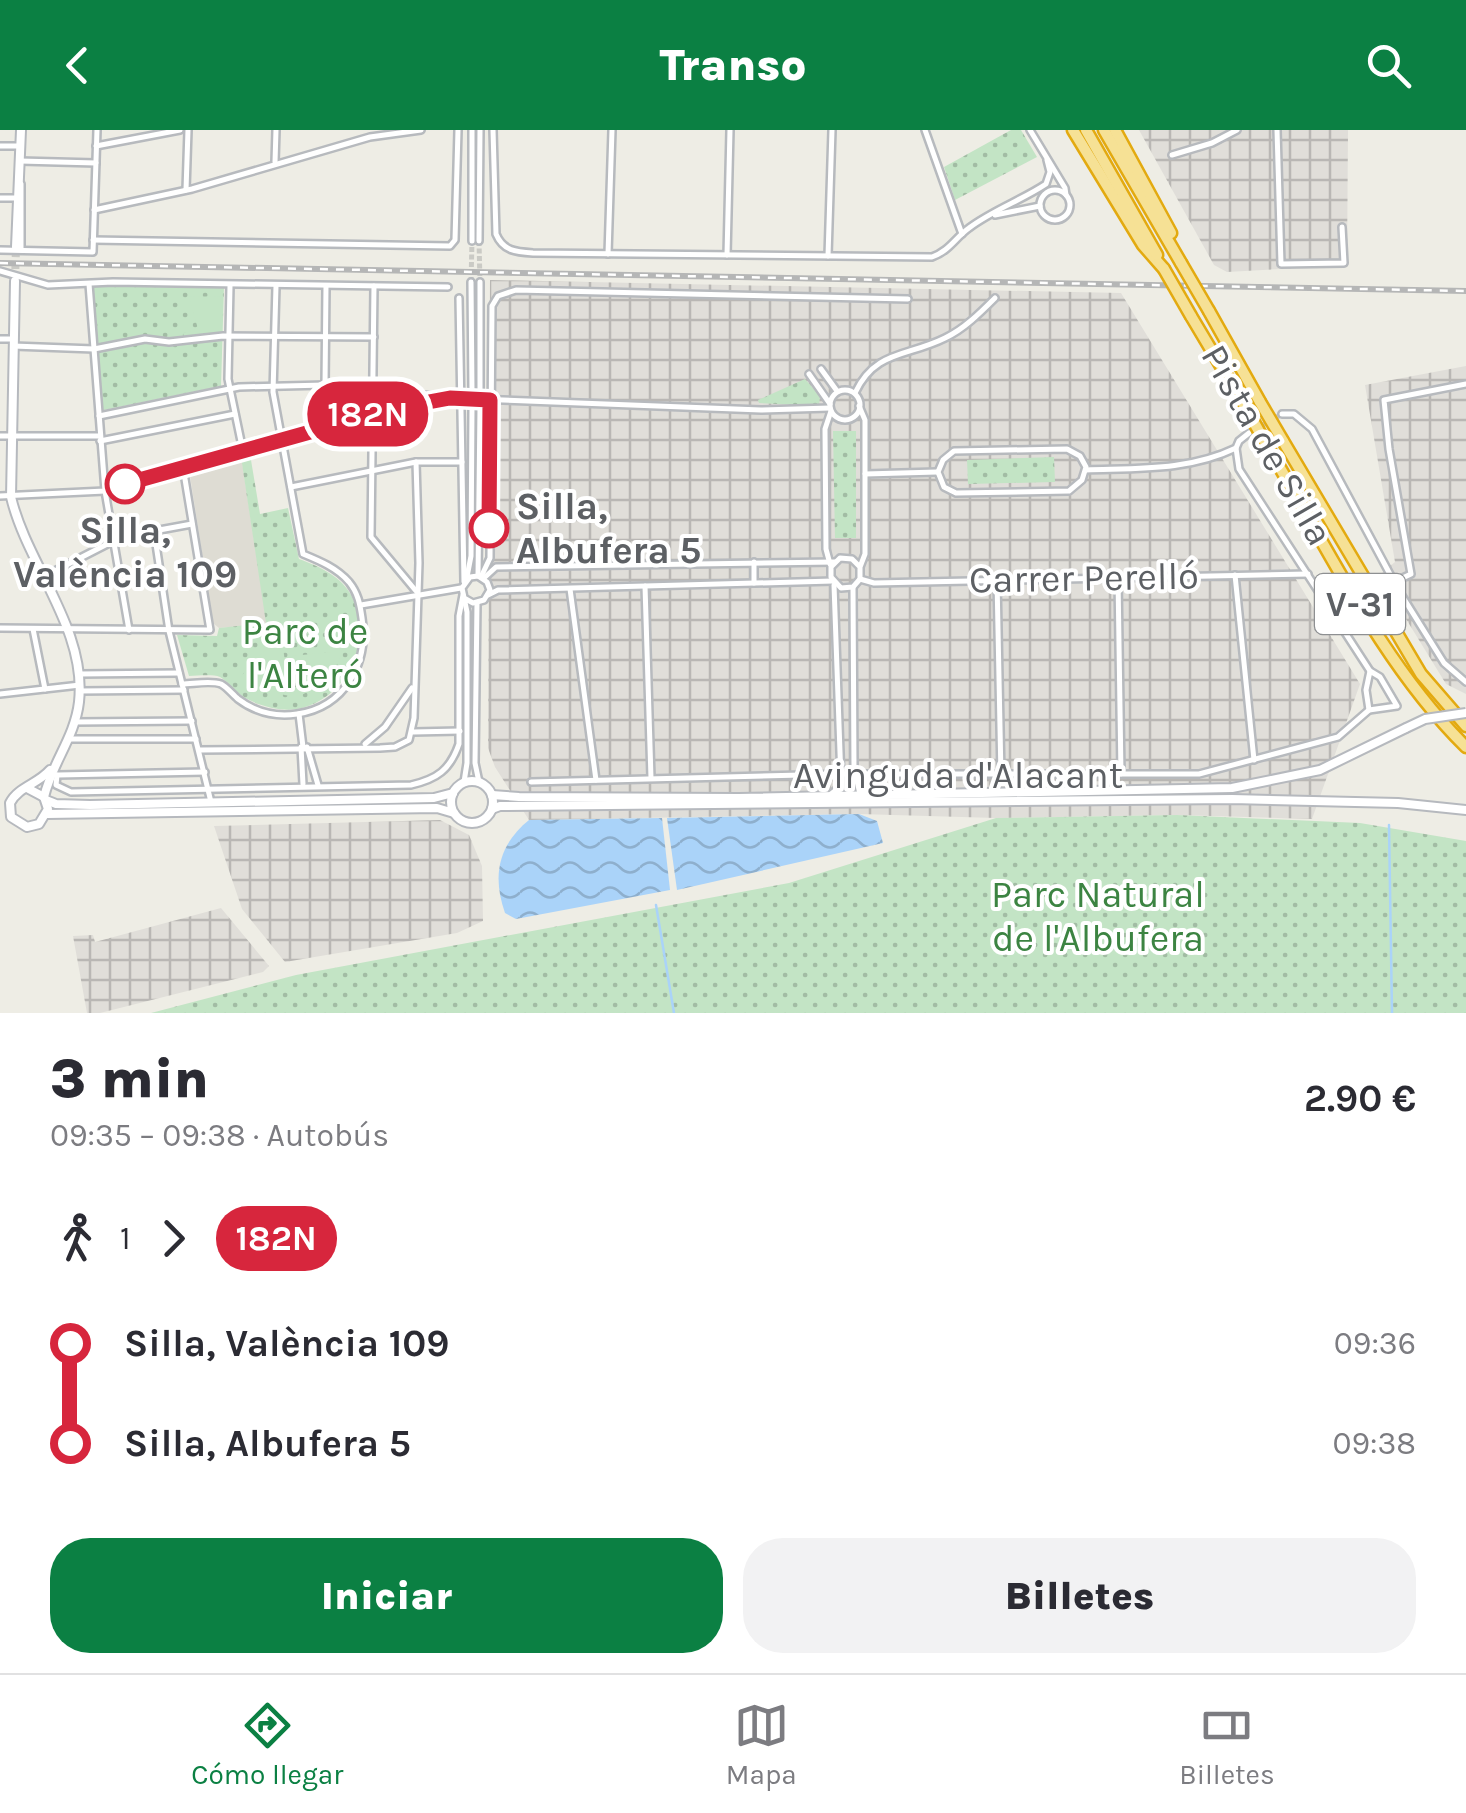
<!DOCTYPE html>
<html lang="es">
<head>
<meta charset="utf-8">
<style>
	:root { --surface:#fff; --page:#f2f2f3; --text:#2b2b33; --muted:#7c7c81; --line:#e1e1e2; --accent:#0b8043 }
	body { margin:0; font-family:Karla,sans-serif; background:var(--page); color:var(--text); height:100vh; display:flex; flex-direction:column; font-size:38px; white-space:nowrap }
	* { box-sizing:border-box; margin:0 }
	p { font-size:32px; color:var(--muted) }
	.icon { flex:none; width:55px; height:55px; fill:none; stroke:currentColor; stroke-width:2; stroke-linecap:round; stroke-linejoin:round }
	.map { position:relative; height:883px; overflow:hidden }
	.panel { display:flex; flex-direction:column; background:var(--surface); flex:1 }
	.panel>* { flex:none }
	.badge { padding:0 20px; border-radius:32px; font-size:35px; line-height:65px }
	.map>.badge { position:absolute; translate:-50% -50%; box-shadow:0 0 0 5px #fff }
	.legs { display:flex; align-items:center; gap:15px; height:110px; padding:0 50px; font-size:32px }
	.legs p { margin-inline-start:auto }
	.summary { display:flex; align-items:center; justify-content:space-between; height:170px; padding:0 50px }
	h1 { font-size:55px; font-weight:800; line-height:75px }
	.primary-button { display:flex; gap:20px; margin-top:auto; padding:20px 50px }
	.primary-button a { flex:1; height:115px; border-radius:40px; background:var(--accent); color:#fff; font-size:40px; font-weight:800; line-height:115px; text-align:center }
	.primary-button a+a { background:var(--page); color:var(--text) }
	ul { padding:0 50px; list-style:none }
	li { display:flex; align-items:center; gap:35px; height:100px; font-size:38px }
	li i { display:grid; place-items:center; width:15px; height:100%; margin:0 12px; background:currentColor }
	li i::after { content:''; width:25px; height:25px; margin:-12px; border:8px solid; border-radius:50%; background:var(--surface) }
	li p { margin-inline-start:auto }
	li:first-child i { background:linear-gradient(#0000 50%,currentColor 0) }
	li:last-child i { background:linear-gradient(currentColor 50%,#0000 0) }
	header { display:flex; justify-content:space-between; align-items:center; height:130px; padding:0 50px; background:var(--accent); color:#fff; font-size:45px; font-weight:800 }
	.tab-bar { display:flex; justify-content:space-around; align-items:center; height:140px; border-top:2px solid var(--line); background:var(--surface); font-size:28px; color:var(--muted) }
	.tab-bar a { display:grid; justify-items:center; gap:5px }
	.tab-bar .current { color:var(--accent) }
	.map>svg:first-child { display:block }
	.industrial { fill:url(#industrial-grid) }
	.education { fill:#dedcd3 }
	.grass { fill:url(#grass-dots) }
	.garden { fill:#c3e4c5 }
	.water { fill:url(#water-waves) }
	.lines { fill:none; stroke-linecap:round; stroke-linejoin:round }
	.stream { stroke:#aad3f9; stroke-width:2.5 }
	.street-tunnel { stroke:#cacac5; stroke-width:5; stroke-dasharray:5 2.5; stroke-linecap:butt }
	.secondary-tunnel { stroke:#cacac5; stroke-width:8; stroke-dasharray:8 4; stroke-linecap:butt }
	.street-casing { stroke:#b7babe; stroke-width:10 }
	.secondary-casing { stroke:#b6b9be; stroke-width:12 }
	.highway-casing { stroke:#e3aa10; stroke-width:15 }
	.street { stroke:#fff; stroke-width:5 }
	.secondary { stroke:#fff; stroke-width:8 }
	.highway { stroke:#f6e195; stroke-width:10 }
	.rail-casing { stroke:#b5b6b6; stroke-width:6 }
	.rail { stroke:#fff; stroke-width:2.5; stroke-dasharray:8; stroke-linecap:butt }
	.secondary-bridge-casing { stroke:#b6b9be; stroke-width:12; stroke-linecap:butt }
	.highway-bridge-casing { stroke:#e3aa10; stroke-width:15; stroke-linecap:butt }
	.secondary-bridge { stroke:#fff; stroke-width:8 }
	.highway-bridge { stroke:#f6e195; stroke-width:10 }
	.line-1-casing { stroke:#fff; stroke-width:22 }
	.line-1 { stroke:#d7263d; stroke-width:15 }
	.stop-1-dot { fill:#fff; stroke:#d7263d; stroke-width:5 }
	.labels { text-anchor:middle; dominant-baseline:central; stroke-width:8; stroke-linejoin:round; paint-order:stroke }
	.shield { fill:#fff; stroke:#8e9092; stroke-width:2.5 }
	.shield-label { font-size:35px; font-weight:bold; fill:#5d6064 }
	.street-label { font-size:38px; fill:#5d6064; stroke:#fff }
	.stop-label { font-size:38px; font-weight:bold; fill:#5d6064; stroke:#fff; text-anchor:start }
	.park-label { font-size:38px; fill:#3c8442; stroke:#fff }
</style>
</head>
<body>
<header><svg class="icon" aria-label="back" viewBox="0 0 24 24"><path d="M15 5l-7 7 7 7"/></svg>Transo<svg class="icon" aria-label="search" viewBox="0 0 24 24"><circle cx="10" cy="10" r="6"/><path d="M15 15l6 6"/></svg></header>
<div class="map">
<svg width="1466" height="883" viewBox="0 0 1466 883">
	<defs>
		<pattern id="industrial-grid" width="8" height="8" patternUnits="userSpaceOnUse" patternTransform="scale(2.5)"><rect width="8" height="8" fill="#e0ded9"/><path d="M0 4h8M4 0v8" fill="none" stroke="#b9b7b4"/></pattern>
		<pattern id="grass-dots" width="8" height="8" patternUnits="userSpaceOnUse" patternTransform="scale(2.5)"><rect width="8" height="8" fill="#c3e4c5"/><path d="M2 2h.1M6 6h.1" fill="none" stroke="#a2bca4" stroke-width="1.8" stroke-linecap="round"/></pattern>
		<pattern id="water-waves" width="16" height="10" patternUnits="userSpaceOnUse" patternTransform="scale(2.5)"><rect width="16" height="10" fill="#aad3f9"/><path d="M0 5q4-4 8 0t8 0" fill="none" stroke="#8eafcd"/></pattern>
	</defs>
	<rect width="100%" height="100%" fill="#eeede5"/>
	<!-- industrial -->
	<g class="industrial">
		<polygon points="1139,0 1348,0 1347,135 1227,142 1214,135"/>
		<polygon points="490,150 1121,163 1360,554 1312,689 1177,685 996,688 859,684 529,690 495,637 488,618"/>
		<polygon points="1466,236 1466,564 1446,554 1379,445 1395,432 1365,255"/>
		<polygon points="440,690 469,705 482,736 483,791 457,803 285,832 242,779 214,696"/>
		<polygon points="221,778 269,836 263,842 100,883 87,883 73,806 93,805 95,812"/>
	</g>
	<!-- education -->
	<polygon class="education" points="238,330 242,332 267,494 219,498 213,493 190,346 194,340"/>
	<!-- grass -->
	<g class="grass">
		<polygon points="1011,0 1021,0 1037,27 955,70 944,37"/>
		<polygon points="91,156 224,157 221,256 99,281"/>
		<polygon points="805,249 820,266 819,276 759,273 758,270"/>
		<polygon points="833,301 856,301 856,408 835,408"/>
		<path d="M250,324L260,384L288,378L299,429C318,436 339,445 350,463C376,509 347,570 297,579C278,582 252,574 238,563C233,559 226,550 220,547C212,544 198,546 189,546L177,505L217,506L219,498L266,493L241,327Z"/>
		<polygon points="1054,327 1055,352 968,354 967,330"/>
		<polygon points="1177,685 1360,693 1466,711 1466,883 151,883 296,845 789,753 996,688"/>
	</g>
	<!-- garden -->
	<g class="garden">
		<polygon points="220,166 220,200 184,207 183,203 198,199 189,167"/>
		<path d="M341,485C348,527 338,546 300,566L292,526L331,522L330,487Z"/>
		<polygon points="282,511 290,566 259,560 241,546 271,514"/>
	</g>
	<!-- water -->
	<g class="water">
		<polygon points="859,684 877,691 883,713 677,760 667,688"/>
		<path d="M662,688L670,760L516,789L505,783C492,746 498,715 529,690Z"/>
	</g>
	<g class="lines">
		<!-- stream -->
		<g class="stream">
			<polyline points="1389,695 1392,883"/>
			<polyline points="656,775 674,883"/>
		</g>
		<!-- street-tunnel -->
		<g class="street-tunnel">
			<polyline points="479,111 480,152"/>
			<polyline points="471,152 472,111"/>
			<polyline points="1256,299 1282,284"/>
		</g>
		<!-- secondary-tunnel -->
		<polyline class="secondary-tunnel" points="15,151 16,117"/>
		<defs>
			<g id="street">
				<path d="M493,0L496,104C503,121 516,122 533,123L932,127C949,121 955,108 969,98C993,80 1022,70 1046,54L1050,42L1047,30"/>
				<polyline points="925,0 962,104"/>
				<polyline points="1030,0 1065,58 1066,65"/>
				<polyline points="1277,0 1281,134 1344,133 1342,97"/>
				<polyline points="0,16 21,16"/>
				<polyline points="96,16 180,0"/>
				<polyline points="1172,25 1212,13 1237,0"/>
				<polyline points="20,31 96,33"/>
				<polyline points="275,32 276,0"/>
				<polyline points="186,60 188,0"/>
				<circle cx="1055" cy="75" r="15"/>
				<polyline points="0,68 17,68"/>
				<polyline points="94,80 192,59 370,7 421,0"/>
				<polyline points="995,85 1040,76"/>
				<polyline points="93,110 450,116 455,110 458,0"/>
				<polyline points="472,111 472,0"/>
				<polyline points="479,111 480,0"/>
				<polyline points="0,120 93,122 97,0"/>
				<polyline points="21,120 21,54"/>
				<polyline points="608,124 612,0"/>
				<polyline points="727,125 730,0"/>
				<polyline points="828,126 832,0"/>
				<polyline points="0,141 48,155 113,152 448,157"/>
				<polyline points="471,152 472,261"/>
				<polyline points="480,152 480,260"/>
				<polyline points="89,154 105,361 129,500"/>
				<polyline points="230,156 228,249 243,321"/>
				<polyline points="374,156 371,407 416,461"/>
				<polyline points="459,168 464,452"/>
				<polyline points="0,209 14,209"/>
				<polyline points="13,216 94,219 145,209 169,212 223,206 374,207"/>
				<polyline points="821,239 837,261"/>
				<polyline points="809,244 830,274"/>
				<polyline points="325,255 326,156"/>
				<circle cx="845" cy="275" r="15"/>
				<path d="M855,263C875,220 907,227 945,208C964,199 980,183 995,168"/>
				<polyline points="859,276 865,290 865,424 860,437 860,449 853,457 841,458 831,447 831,437 840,428 852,429 860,437"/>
				<polyline points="1282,284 1294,284 1312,299 1399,461 1444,533 1466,552"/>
				<polyline points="99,286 239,257 325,255 442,267"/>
				<polyline points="0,306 100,306"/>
				<polyline points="100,311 235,284"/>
				<polyline points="1236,318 1239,339 1370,541"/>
				<polygon points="1067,319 1080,326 1086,337 1082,350 1069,361 956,363 944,357 938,342 943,330 954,321"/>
				<path d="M1086,340C1138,338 1188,341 1236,318L1239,311L1249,303"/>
				<polyline points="865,344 937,342"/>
				<polyline points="291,357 416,332 462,332"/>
				<polyline points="0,366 105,361 330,294 395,277 450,268 761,280 830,278"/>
				<polyline points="154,401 169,501 211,672"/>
				<polyline points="754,432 754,453"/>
				<polyline points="830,434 826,419 825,299 831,281"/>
				<polyline points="1235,445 1254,630"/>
				<polyline points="478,446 480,278"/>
				<polyline points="43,447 121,407 192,394"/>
				<polyline points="467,447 471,426 472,278"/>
				<polyline points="481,447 490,428 492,176 498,166 516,160 908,169"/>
				<polyline points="484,448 496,437 835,432"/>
				<polyline points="1118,448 1121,644"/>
				<polyline points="860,449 874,453 1308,444"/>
				<polyline points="997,450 1001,646"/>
				<polyline points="1394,452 1411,444 1389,319 1384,270 1466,254"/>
				<polyline points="645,456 651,648"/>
				<polyline points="853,457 854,638 860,664"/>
				<polyline points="570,459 596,650"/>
				<polyline points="488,465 498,460 833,451"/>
				<polyline points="477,473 475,633 479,652"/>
				<polyline points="361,475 461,458"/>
				<polyline points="0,498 210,500 183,337"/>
				<polyline points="33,499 45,559"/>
				<polygon points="1370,541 1380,547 1397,576 1369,580 1366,560"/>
				<polyline points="79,544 179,543"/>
				<path d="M182,554C193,554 210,550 221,554C227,557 233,565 238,569C255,582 276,587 297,584C345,577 369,533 362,488C360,474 358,463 349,452C337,438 320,431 303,424L273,262L276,156"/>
				<polyline points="79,561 184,560"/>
				<polyline points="0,564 80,555"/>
				<polyline points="299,584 303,617"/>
				<polyline points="75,592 192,591"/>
				<polyline points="413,602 460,601"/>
				<polyline points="70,609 196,609"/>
				<polyline points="365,614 385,597 412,558"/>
				<polyline points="301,617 303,654"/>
				<polyline points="307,617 318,655"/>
				<polyline points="200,620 380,618 395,617 409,610 414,588 419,433 416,332"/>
				<path d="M57,645L56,655L71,662L411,655C437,649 450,640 459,614V486L463,465"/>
				<polyline points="58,645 205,642"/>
				<polyline points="464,652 467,633 467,482 462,458 470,447 478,446 487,452 490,460 484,470 473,473 464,468"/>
				<polyline points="531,652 841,644 1199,644 1338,607 1369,580"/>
				<polyline points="831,664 840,657 841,650 834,455"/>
			</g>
			<g id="secondary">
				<polyline points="16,117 21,0"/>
				<path d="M15,151L11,367C27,435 87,499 79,572C75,607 52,633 44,667"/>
				<circle cx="472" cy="672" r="21"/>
				<path d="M27,658L44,667L48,679L39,694L27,697L11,687L10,673C18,657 38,654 50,640"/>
				<polyline points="492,665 519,667 739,668 1232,658 1320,640 1406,598"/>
				<polyline points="46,670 56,674 90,675 434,668 453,663"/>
				<polyline points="492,679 500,676 1232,669 1398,673 1466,680"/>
				<polyline points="47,684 437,678 454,683"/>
			</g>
			<g id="highway">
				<polyline points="1073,0 1143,115 1164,139"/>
				<polyline points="1086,0 1157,125"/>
				<polyline points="1104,0 1181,133"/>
				<polyline points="1115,0 1171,103"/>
				<polyline points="1209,181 1260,272"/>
				<polyline points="1191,186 1247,280"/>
				<polyline points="1283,311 1421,544 1466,596"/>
				<path d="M1269,319C1329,420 1382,534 1466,617"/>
			</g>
		</defs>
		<!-- street casing -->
		<use href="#street" class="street-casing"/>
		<!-- secondary casing -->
		<use href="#secondary" class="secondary-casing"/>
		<!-- highway casing -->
		<use href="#highway" class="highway-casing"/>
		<!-- street -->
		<use href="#street" class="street"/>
		<!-- secondary -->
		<use href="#secondary" class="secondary"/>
		<!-- highway -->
		<use href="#highway" class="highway"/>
		<defs>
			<polyline id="rail" points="0,133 1466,161"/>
		</defs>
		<!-- rail casing -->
		<use href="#rail" class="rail-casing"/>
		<!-- rail -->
		<use href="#rail" class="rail"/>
		<defs>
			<polyline id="secondary-bridge" points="1406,598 1425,589 1466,583"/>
			<g id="highway-bridge">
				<polyline points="1181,133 1209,181"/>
				<polyline points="1164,139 1191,186"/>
				<polyline points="1260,272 1283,311"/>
				<polyline points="1247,280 1269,319"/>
			</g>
		</defs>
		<!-- secondary-bridge casing -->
		<use href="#secondary-bridge" class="secondary-bridge-casing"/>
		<!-- highway-bridge casing -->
		<use href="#highway-bridge" class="highway-bridge-casing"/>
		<!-- secondary-bridge -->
		<use href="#secondary-bridge" class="secondary-bridge"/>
		<!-- highway-bridge -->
		<use href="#highway-bridge" class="highway-bridge"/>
	</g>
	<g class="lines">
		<defs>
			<polyline id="line-1" points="125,354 396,278 450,268 490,270 489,398"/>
		</defs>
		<!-- line-1 casing -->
		<use href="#line-1" class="line-1-casing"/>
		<!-- line-1 -->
		<use href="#line-1" class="line-1"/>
	</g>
	<!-- markers -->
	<g class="stop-1-dot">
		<circle cx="125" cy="354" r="18"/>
		<circle cx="489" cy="398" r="18"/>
	</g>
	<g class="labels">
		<!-- shield labels -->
		<rect class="shield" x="1315" y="444" width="90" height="60" rx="8"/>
		<g class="shield-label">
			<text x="1360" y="474">V-31</text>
		</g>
		<!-- street labels -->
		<g class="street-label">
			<text transform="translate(1267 315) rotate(60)">Pista de Silla</text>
			<text transform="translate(1084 448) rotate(-1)">Carrer Perelló</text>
			<text x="958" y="645">Avinguda d'Alacant</text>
		</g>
		<!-- stop labels -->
		<g class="stop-label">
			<text x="516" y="376">Silla,<tspan x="516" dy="44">Albufera 5</tspan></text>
			<text x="125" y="400" text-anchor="middle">Silla,<tspan x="125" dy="44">València 109</tspan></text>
		</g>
		<!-- park labels -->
		<g class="park-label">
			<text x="305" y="501">Parc de<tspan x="305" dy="44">l'Alteró</tspan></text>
			<text x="1098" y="764">Parc Natural<tspan x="1098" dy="44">de l'Albufera</tspan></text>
		</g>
	</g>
</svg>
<b class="badge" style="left:368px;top:284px;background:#d7263d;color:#fff">182N</b>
</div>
<section class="panel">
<div class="summary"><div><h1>3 min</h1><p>09:35 – 09:38 · Autobús</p></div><b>2.90 €</b></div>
<div class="legs"><svg class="icon" aria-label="walk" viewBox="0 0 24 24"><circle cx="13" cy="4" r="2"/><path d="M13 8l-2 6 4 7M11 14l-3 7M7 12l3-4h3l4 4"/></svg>1<svg class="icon" aria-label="forward" viewBox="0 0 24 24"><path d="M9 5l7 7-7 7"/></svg><b class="badge" style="background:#d7263d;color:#fff">182N</b></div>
<ul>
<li><i style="color:#d7263d"></i><b>Silla, València 109</b><p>09:36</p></li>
<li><i style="color:#d7263d"></i><b>Silla, Albufera 5</b><p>09:38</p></li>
</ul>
<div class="primary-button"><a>Iniciar</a><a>Billetes</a></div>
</section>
<nav class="tab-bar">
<a class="current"><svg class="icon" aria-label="directions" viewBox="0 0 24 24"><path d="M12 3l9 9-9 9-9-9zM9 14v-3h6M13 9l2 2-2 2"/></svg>Cómo llegar</a>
<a><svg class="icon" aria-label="map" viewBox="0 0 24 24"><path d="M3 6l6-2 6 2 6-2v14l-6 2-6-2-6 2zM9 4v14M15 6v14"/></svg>Mapa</a>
<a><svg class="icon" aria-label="tickets" viewBox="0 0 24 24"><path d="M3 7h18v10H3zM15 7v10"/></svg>Billetes</a>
</nav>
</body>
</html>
